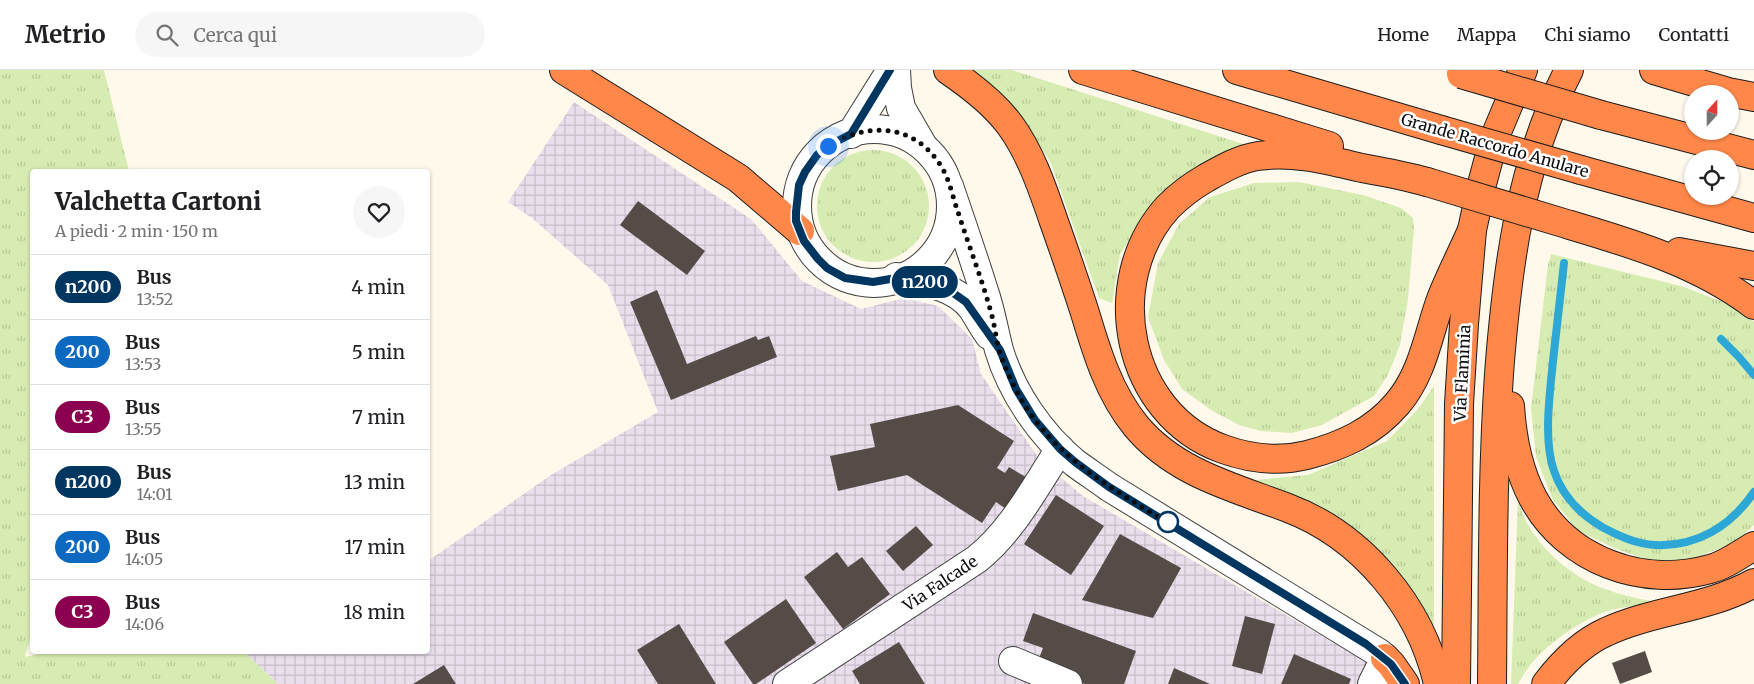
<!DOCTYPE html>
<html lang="it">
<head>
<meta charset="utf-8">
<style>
	:root { --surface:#fff; --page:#f6f6f6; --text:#202124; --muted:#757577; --line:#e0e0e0 }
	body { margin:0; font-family:Merriweather,serif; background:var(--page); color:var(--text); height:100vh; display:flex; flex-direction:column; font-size:19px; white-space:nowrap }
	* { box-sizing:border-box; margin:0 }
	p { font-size:16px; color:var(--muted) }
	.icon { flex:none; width:28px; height:28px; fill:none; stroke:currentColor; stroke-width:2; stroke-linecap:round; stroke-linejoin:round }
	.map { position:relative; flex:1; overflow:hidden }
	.drawer { position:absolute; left:30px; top:99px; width:400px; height:485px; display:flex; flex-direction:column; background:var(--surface); border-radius:5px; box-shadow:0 1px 4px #0004 }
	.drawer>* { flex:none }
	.badge { padding:0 10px; border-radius:16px; font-size:18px; line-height:32px }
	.needle { width:32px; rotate:21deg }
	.fabs { position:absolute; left:1684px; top:15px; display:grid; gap:10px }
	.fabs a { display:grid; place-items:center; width:55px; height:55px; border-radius:50%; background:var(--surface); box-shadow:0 1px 4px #0004; font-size:25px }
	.you { position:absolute; width:25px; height:25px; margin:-12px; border:4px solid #fff; border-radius:50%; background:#1a73e8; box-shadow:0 0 0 8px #1a73e833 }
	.map>.badge { position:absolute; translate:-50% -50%; box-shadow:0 0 0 2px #fff }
	.round { display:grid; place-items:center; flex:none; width:52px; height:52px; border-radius:26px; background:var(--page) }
	.summary { display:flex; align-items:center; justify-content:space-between; height:85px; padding:0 25px }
	h1 { font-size:24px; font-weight:800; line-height:38px }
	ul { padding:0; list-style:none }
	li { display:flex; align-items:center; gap:15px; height:65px; padding:0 25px; border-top:1px solid var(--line) }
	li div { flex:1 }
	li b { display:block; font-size:19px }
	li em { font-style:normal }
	li .badge { min-width:55px; font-weight:700; text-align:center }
	header { display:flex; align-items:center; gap:30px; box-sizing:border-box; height:70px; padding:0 25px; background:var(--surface); border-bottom:1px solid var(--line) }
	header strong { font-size:24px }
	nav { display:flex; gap:28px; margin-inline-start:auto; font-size:18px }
	.search { width:350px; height:45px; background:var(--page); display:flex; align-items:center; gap:12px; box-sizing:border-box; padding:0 18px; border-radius:28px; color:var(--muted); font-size:19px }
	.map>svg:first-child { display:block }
	.industrial { fill:url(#industrial-grid) }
	.grass { fill:url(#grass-tufts) }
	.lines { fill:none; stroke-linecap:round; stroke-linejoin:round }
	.stream { stroke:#2da7d6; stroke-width:8 }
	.building { fill:#554b47 }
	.minor-casing { stroke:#3f3f3f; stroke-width:30 }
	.highway-casing { stroke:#1d1d1d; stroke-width:30 }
	.minor { stroke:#fff; stroke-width:28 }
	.highway { stroke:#ff8749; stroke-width:28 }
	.highway-bridge-casing { stroke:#1d1d1d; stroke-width:30; stroke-linecap:butt }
	.highway-bridge { stroke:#ff8749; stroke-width:28 }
	.line-casing { stroke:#fff; stroke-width:11 }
	.line { stroke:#00365f; stroke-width:8 }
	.walk { stroke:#0c0c0c; stroke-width:5; stroke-dasharray:0 9 }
	.stop-dot { fill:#fff; stroke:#00365f; stroke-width:2.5 }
	.labels { text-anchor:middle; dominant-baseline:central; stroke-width:5; stroke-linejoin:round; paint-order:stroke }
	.street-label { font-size:16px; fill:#0c0c0c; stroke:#fff }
</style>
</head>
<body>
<header>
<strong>Metrio</strong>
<div class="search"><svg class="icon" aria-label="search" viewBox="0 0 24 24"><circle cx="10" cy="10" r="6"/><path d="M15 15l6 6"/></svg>Cerca qui</div>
<nav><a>Home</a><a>Mappa</a><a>Chi siamo</a><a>Contatti</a></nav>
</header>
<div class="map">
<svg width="1754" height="614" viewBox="0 0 1754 614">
	<defs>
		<pattern id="industrial-grid" width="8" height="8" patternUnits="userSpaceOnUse" patternTransform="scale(1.25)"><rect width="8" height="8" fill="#e9dfec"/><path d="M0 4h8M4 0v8" fill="none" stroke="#c7bec9"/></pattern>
		<pattern id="grass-tufts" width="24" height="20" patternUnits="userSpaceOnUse" patternTransform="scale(1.25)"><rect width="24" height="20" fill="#d7ecb2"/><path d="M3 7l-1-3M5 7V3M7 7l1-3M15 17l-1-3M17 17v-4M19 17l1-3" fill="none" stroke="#b7c998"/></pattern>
	</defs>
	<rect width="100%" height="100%" fill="#fff9eb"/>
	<!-- industrial -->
	<polygon class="industrial" points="574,32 751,149 802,211 861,239 904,228 938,236 972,269 981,304 1040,390 1083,426 1368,593 1386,614 278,614 243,581 428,581 428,491 551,405 658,342 608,215 532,148 508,132"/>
	<!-- grass -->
	<g class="grass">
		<polygon points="0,0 104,0 129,101 32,101 32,562 25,587 54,581 243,581 278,614 0,614"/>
		<polygon points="971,0 1012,0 1256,78 1221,86 1161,123 1120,184 1112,233 1099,228 1050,91 1016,43"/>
		<circle cx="873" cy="136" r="56"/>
		<polygon points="1299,112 1363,125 1401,138 1413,148 1414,159 1408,229 1400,275 1388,305 1374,326 1322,355 1292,363 1261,361 1239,355 1211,340 1182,319 1164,290 1148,247 1158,193 1179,154 1210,127 1254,113"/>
		<polygon points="1551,184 1681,216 1744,240 1754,252 1754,455 1734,473 1686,491 1650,491 1614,478 1577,460 1552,428 1536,387 1531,338 1548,194"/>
		<polygon points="1434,316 1434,555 1400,504 1378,481 1315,437 1255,410 1308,405 1387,371 1418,339"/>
		<path d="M1518,428C1520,434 1521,441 1524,447C1537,475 1566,502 1595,515C1617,525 1641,529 1665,534C1648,535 1631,536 1615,539C1585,546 1550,572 1531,594C1526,600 1522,608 1518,614H1511Z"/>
	</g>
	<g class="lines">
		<!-- stream -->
		<g class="stream">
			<path d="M1564,193C1560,226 1557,258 1553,291C1550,323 1543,370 1554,401C1562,425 1580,444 1602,457C1619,466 1636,474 1655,475C1697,477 1731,456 1754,422"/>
			<polyline points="1721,269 1738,286 1754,305"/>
		</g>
	</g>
	<!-- building -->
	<g class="building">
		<polygon points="638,131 705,181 687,205 620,155"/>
		<polygon points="657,220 687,294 756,266 758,270 769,266 777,287 671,330 630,232"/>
		<polygon points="958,335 1014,371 997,398 1005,403 1009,397 1029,409 1009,441 996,432 982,453 907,405 838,421 830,386 875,377 870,354"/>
		<polygon points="1056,425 1104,456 1071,505 1024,474"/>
		<polygon points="916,456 933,475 903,501 886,481"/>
		<polygon points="1120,464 1181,498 1153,548 1082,530"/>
		<polygon points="837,482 848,497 862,487 890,524 843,559 804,507"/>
		<polygon points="786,529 816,573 756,614 753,614 724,572"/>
		<polygon points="1033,543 1136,581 1124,614 1085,614 1036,596 1043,578 1023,571"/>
		<polygon points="1245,546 1275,554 1262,604 1232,596"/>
		<polygon points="679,554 716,614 658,614 637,580"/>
		<polygon points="899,572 925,614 860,614 852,601"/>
		<polygon points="1645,581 1652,602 1620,614 1612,593"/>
		<polygon points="1294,584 1351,609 1349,614 1281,614"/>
		<polygon points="444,595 456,614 413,614"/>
		<polygon points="1174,598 1210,614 1168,614"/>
	</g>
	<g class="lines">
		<defs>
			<g id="minor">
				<polyline points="896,0 897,18 901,38 923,76"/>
				<circle cx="874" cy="136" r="77"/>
				<polyline points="851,64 891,0"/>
				<path d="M949,116C961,151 973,186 984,221C991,241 994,261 999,280C1012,323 1041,365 1075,393C1086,401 1098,409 1109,417L1379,583L1385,588L1372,614"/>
				<path d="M896,207C923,212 954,215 972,238C978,247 983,257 989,265"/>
				<polyline points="1013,591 1068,614"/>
				<path d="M787,614L977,489C1013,460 1035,417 1060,379"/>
			</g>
			<g id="highway">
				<polyline points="564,0 738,108 800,161"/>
				<path d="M948,0C970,15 994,33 1010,55C1030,82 1042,117 1053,149C1064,180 1075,212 1085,243C1097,283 1109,323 1136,356C1175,403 1233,417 1288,438C1362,466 1421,537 1438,614"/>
				<polyline points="1083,0 1329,76"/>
				<polyline points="1237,0 1441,60"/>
				<polyline points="1654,0 1728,22 1754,27"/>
				<polyline points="1601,45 1754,85"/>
				<polyline points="1581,100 1754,148"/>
				<path d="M1427,112C1406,106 1384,102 1362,98C1327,90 1294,81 1258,86C1239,89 1222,99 1206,108C1192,116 1179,126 1168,137C1100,212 1126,344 1223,379C1251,389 1279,392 1307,385C1342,376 1373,362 1397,334C1423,304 1428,265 1441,229C1450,206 1462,183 1472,160"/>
				<path d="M1570,155C1634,174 1700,194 1754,235"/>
				<polyline points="1679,182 1754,196"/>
				<path d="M1510,336C1512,367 1518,400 1533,428C1567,491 1643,518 1710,499C1726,495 1740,484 1754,476"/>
				<polyline points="1385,588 1391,594 1405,614"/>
				<polyline points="1456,614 1459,334 1464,254 1472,160 1482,114 1494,69 1523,0"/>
				<path d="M1492,614C1493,511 1492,407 1499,304C1507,199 1520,94 1569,0"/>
				<path d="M1546,614C1562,593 1581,573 1606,562C1653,540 1707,539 1754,513"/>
			</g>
		</defs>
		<!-- minor casing -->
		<use href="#minor" class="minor-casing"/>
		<!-- highway casing -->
		<use href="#highway" class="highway-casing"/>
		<!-- minor -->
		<use href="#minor" class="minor"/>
		<!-- highway -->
		<use href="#highway" class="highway"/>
		<defs>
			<g id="highway-bridge">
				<polyline points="1461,4 1601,45"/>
				<polyline points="1441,60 1581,100"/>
				<polyline points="1427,112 1570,155"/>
			</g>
		</defs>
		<!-- highway-bridge casing -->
		<use href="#highway-bridge" class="highway-bridge-casing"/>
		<!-- highway-bridge -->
		<use href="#highway-bridge" class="highway-bridge"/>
	</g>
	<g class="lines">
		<defs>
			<polyline id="line" points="890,0 851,64 828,76 817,85 805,102 799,115 796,142 796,151 804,171 818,189 827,198 845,208 873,212 896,208 915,210 949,220 966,232 1000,280 1016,319 1035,350 1060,379 1075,392 1109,417 1366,574 1391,594 1405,614"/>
		</defs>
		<!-- line casing -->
		<use href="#line" class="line-casing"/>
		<!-- line -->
		<use href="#line" class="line"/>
		<!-- walk -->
		<path class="walk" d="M828,76C868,52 914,53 941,96C950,110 953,129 959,145C970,179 983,212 992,246C995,257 996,269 999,280C1003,293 1009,306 1015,318C1041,370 1086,403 1134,432C1144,438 1160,449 1168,452"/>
	</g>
	<!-- markers -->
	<circle class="stop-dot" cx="1168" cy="452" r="10"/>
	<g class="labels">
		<!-- street labels -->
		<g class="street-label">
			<text transform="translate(1495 75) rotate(16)">Grande Raccordo Anulare</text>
			<text transform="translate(1462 303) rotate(-87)">Via Flaminia</text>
			<text transform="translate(940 513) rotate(-34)">Via Falcade</text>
		</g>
	</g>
</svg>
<div class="fabs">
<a><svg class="needle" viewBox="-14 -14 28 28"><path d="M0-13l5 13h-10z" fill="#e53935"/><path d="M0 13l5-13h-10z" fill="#757577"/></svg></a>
<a><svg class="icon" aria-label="locate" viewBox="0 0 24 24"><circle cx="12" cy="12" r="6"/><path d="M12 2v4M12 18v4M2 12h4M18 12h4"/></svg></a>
</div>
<div class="you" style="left:828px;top:76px"></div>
<b class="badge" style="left:925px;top:212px;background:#00365f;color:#fff">n200</b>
<section class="drawer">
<div class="summary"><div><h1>Valchetta Cartoni</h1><p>A piedi · 2 min · 150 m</p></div><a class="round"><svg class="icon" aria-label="heart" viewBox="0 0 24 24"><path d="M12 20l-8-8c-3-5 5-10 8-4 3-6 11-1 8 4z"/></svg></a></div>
<ul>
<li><span class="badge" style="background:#00365f;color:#fff">n200</span><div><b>Bus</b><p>13:52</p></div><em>4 min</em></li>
<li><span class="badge" style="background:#0c69bf;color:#fff">200</span><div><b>Bus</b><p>13:53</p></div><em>5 min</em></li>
<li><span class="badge" style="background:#8b004f;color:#fff">C3</span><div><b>Bus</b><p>13:55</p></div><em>7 min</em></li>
<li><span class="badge" style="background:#00365f;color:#fff">n200</span><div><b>Bus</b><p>14:01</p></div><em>13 min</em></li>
<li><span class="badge" style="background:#0c69bf;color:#fff">200</span><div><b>Bus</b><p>14:05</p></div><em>17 min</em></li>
<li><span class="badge" style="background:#8b004f;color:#fff">C3</span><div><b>Bus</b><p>14:06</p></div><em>18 min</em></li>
</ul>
</section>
</div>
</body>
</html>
